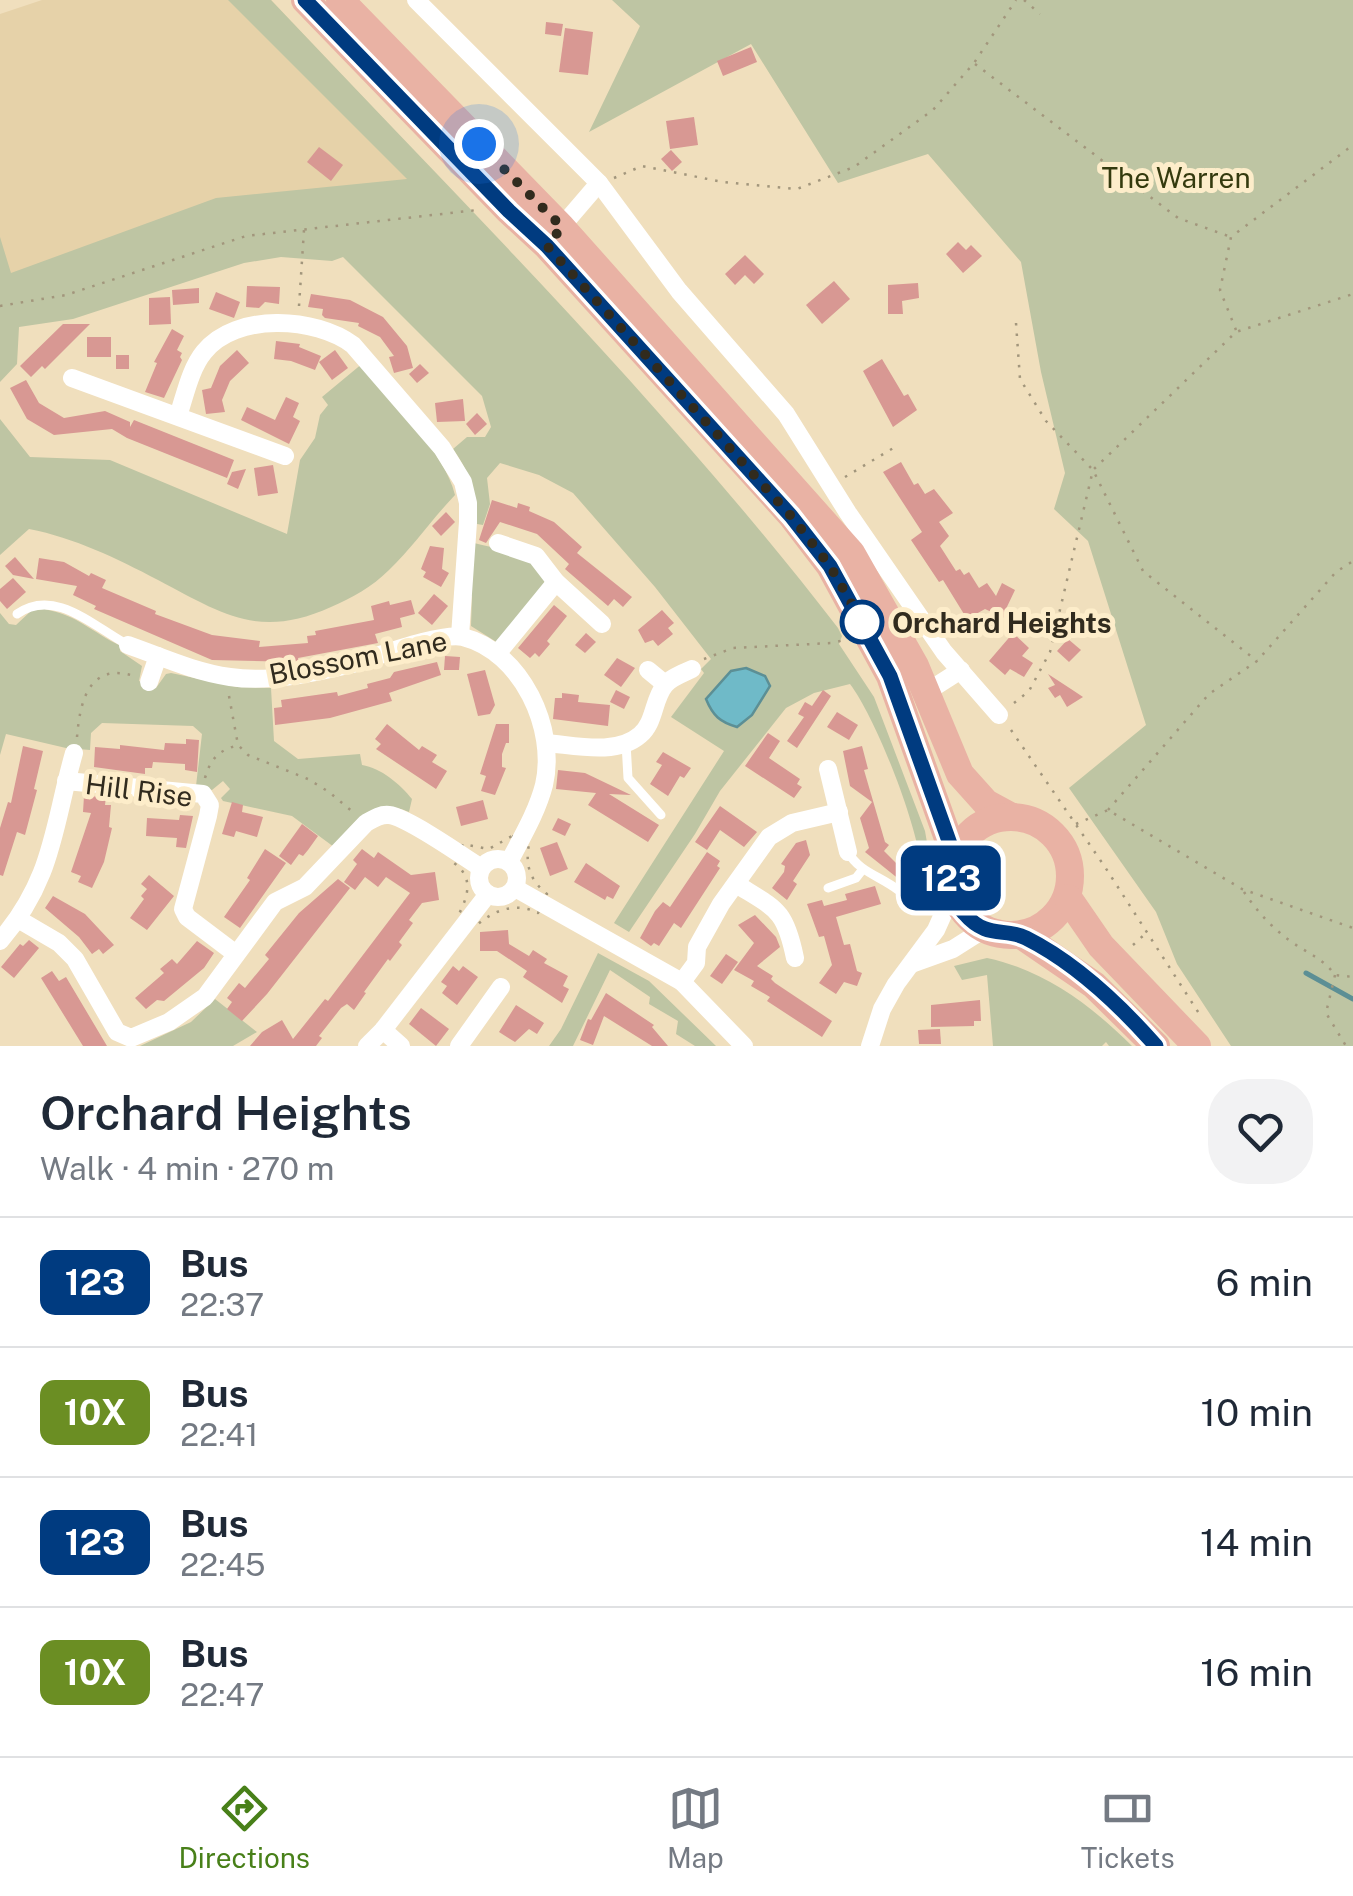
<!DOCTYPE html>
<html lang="en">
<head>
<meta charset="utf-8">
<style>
	:root { --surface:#fff; --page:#f2f2f3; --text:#1f2937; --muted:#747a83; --line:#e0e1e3; --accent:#488019 }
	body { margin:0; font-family:"Public Sans",sans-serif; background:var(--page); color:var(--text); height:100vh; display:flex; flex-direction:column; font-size:38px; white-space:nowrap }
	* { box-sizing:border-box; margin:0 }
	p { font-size:32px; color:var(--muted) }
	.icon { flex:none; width:55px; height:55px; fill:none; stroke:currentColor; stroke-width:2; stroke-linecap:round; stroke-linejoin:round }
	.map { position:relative; height:1046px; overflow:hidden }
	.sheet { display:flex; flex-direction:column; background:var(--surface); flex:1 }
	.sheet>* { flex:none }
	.badge { padding:0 20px; border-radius:15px; font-size:35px; line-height:65px }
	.you { position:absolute; width:50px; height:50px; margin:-25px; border:8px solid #fff; border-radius:50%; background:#1a73e8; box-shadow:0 0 0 15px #1a73e833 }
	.map>.badge { position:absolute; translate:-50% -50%; box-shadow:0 0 0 5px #fff }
	.round { display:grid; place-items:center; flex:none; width:105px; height:105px; border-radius:40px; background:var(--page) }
	.summary { display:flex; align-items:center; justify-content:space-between; height:170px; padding:0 40px }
	h1 { font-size:48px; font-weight:600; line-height:75px }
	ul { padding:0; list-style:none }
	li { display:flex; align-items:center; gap:30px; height:130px; padding:0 40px; border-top:2px solid var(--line) }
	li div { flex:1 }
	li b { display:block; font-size:38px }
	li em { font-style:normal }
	li .badge { min-width:110px; font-weight:700; text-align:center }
	.tab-bar { display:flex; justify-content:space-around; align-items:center; height:140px; border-top:2px solid var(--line); background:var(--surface); font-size:28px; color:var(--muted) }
	.tab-bar a { display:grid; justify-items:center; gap:5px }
	.tab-bar .active { color:var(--accent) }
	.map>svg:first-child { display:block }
	.built { fill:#e6d2a9 }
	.green { fill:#bec5a3 }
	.water { fill:#6fbac8; stroke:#5c8f95; stroke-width:2.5 }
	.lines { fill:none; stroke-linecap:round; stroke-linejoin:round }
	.stream { stroke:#5c8f95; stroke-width:5 }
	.building { fill:#d89893 }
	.path { stroke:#a2967c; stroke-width:2.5; stroke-dasharray:2.5 8; stroke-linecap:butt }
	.service { stroke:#fff; stroke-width:9 }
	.minor { stroke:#fff; stroke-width:18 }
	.primary { stroke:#e9b2a4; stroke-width:28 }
	.line-casing { stroke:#fff; stroke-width:22 }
	.line { stroke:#003b80; stroke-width:15 }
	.walk { stroke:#312b1e; stroke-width:10; stroke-dasharray:0 18 }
	.stop-dot { fill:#fff; stroke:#003b80; stroke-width:5 }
	.labels { text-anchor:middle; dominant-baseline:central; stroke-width:10; stroke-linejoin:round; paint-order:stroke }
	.park-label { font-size:28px; fill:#343a0e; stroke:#fdedca }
	.stop-label { font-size:28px; font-weight:bold; fill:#312b1e; stroke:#fdedca; text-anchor:start }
	.street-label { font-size:28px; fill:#312b1e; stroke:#fdedca }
</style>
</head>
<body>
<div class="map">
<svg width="1353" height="1046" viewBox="0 0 1353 1046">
	<rect width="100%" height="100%" fill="#f0dfbd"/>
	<!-- built -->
	<polygon class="built" points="42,0 271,0 449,188 12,286 0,250 0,14"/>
	<!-- green -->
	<g class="green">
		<path d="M228,0H271C465,205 665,404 838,628L842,636L839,644L874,697L925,831L933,877L921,913C917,894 923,877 920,859C913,814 876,719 850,684L814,693L786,708L720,791L695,834L629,932L614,923L724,751L671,717L704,673L701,669L711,659L655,587L573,493L539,475L500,463L487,478L490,504L483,525L477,524C476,495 470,472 453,449L467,437H485L491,427L482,396L343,257L332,261L281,257L244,263L73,319L19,327L17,364L0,382V237L11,273L216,198L407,179Z"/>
		<polygon points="612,0 1353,0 1353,1046 1231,1046 1177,964 1156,912 1069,788 1146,725 1088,541 1054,509 1065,473 1041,372 1021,262 928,154 838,183 751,44 589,132 640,26"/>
		<path d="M363,363C390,398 445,452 455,495C432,519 413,547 389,570C372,587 352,598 331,607C258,640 221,613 158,580C116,558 75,538 29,529L0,555V419L30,457L110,460L287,534L300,460L315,438L320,415L328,405L322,397Z"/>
		<path d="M474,543C499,550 542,553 545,583L498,643L471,626L472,596L468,594Z"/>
		<path d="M44,609C80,616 91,632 121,646L120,651L142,666L139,681L156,688L166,674L171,673L237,687L271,688L274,741L298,759L360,754L362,765C381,768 400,784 412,799L409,812C373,796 354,821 334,847L292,816L223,801L221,798L230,789L223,781L212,790L196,786L202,734L193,726L102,723L91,733L90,750L66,748L6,734L0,755V613L9,624L16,625L32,610Z"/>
		<polygon points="598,953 649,981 716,1046 695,1046 676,1034 678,1021 649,1004 650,997 610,970 573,1046 549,1046 561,1029"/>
		<path d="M987,958C1044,970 1092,1006 1132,1046H1109L1106,1042L1102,1046H993L987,975L962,980L954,966Z"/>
		<polygon points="215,999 257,1032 233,1046 140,1046 191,1022"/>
	</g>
	<!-- water -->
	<path class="water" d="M746,668L765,676L770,686L752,715L737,727C720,722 713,716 706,699L731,671Z"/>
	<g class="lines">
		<!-- stream -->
		<polyline class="stream" points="1306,973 1353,999"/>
	</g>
	<!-- building -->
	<g class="building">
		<polygon points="546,22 563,24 561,36 545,34"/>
		<polygon points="565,28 593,32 588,75 559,72"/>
		<polygon points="751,47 757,62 723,76 717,61"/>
		<polygon points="694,117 698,145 670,149 666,121"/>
		<polygon points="319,147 343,165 331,181 307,162"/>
		<polygon points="671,150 682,162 672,171 661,159"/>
		<polygon points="958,242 966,250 971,245 982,256 963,273 946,254"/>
		<polygon points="745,255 764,274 754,284 745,275 735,285 725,274"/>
		<polygon points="834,281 850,299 822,324 806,305"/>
		<polygon points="918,283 919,298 902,301 903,314 888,314 888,285"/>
		<polygon points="247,286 280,287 279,304 265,302 259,308 246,307"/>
		<polygon points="199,288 199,303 173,305 172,290"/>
		<polygon points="216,292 240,302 234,318 209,309"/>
		<polygon points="311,294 350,300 383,317 407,346 413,368 394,373 389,357 394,356 380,337 358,326 359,323 325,318 322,315 323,309 308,307"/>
		<polygon points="170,297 171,324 149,325 149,298"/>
		<polygon points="63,324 90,324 45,369 42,366 31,377 20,366"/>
		<polygon points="172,329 184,336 177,350 182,353 180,357 182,360 164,398 145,392 157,363 154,362"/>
		<rect x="87" y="337" width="24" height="20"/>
		<polygon points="276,341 300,344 299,347 321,356 315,370 291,361 274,359"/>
		<polygon points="237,350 249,363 230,381 222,400 225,412 206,414 202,390 211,388 220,366"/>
		<polygon points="335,350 348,368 332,380 319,362"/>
		<rect x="116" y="355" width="13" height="14"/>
		<polygon points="882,359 904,396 908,394 917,410 893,427 863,371"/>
		<polygon points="420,364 429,373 417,383 409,374"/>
		<polygon points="26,380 39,403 64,418 105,411 130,422 130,427 134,420 234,460 227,478 127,438 112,429 54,435 27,419 10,388"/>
		<polygon points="286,397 299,403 293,417 300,421 289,444 241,420 247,407 275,420"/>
		<polygon points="463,399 465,421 437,422 435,403"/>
		<polygon points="477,413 487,424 475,435 466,424"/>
		<polygon points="901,462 914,485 918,483 925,494 934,489 953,513 939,522 949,536 940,546 956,571 960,569 964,575 969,572 979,588 987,583 996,596 1002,583 1015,590 1005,611 1011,621 985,609 967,619 943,580 939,582 911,540 922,532 883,472"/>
		<polygon points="273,465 278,493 258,496 254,468"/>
		<polygon points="246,469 238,489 227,484 232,472"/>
		<polygon points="492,500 517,508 518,503 530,507 529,511 554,522 582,547 577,553 632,597 623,607 614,599 608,606 565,569 569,564 537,534 500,522 486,543 479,540"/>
		<polygon points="446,512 455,522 441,536 432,526"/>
		<polygon points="430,546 444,548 442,569 449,573 441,587 423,577 426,572 421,569"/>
		<polygon points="15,557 34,579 13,575 5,566"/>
		<polygon points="39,558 64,562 89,576 91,573 106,580 102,588 156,611 155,614 212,635 260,641 259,647 308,643 307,636 316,635 315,631 374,620 371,606 389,601 390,605 411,600 415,614 400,618 402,627 375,634 378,643 298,658 299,662 212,660 94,609 96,606 73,595 77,586 36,579"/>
		<polygon points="13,578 26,592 7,609 0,601 0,589"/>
		<polygon points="434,594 448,606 432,625 418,613"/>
		<polygon points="554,605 567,616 547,641 550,644 539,657 535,653 530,658 518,648"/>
		<polygon points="662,610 674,623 668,628 673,634 658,646 653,640 645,643 638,630"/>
		<polygon points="586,633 596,642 585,653 575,645"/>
		<polygon points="1013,633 1029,648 1022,656 1033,663 1024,677 1010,669 1005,675 989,661"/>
		<polygon points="1068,639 1081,650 1069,662 1057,651"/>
		<polygon points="445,656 460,657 459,670 444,670"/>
		<polygon points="617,658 635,668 621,687 604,675"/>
		<polygon points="437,662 441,675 389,693 392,701 330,718 275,725 274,708 282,707 281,700 337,692 338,696 368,688 367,684 390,678 394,672"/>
		<polygon points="485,670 495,705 490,714 478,716 467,674"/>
		<polygon points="1048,674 1071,689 1083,697 1067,707 1060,695 1055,698 1048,688 1055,685"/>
		<polygon points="616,690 630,697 624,709 610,702"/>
		<polygon points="823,690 831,696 797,748 787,741 804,717 798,714 805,702 812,706"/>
		<polygon points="562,693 579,695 578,702 610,705 608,726 553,719 555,698 562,698"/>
		<polygon points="837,712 858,725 849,740 827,727"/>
		<polygon points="387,724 419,750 422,746 437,755 432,762 447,771 436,789 376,749 381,744 375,739"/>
		<polygon points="496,724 509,724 509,743 506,743 502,754 502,767 506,768 495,795 481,791 486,776 480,774"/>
		<polygon points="768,733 780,741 769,758 800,779 797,784 802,787 794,798 745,766"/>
		<polygon points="186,739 199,740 197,772 185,770 185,764 153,762 152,768 145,768 145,774 94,767 95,747 120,749 120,745 164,750 165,743 186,744"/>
		<polygon points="23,746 43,751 34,789 37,790 25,835 17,832 3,876 0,875 0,828 8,802 11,803"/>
		<polygon points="862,746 868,769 864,770 885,842 889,845 884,851 907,874 900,880 865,852 869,848 860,818 872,802 850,786 843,751"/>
		<polygon points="663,752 691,768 684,778 680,776 668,796 650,784 662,765 656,762"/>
		<polygon points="558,770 585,773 631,795 609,794 659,825 648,842 588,805 596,793 556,789"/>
		<polygon points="84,796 106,797 105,805 111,805 109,827 112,828 104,862 92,888 78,882 81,876 71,872 91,813 83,812"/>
		<polygon points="483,800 488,819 461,826 456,807"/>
		<polygon points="232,802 243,805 242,812 263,817 257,837 236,831 234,837 222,834"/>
		<polygon points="720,806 757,832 744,847 720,830 707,850 695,842"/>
		<polygon points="180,815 193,816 186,848 176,847 177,838 146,836 147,818 179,820"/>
		<polygon points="558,818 571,824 565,836 552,830"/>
		<polygon points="302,824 318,836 308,850 303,856 299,854 291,865 279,856"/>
		<polygon points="806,840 810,855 793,881 797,884 787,900 772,888 784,872 785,866 781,864 796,843"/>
		<polygon points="557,842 568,869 550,876 540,848"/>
		<polygon points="265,849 286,863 240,928 224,917 250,880 247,878"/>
		<polygon points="362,849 374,858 378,852 411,875 435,872 439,900 422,903 409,920 413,923 399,942 402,945 390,961 388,959 364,992 366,993 354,1010 347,1004 341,1008 319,1036 322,1038 316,1046 250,1046 262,1032 282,1020 293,1039 325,999 328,1001 410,893 386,877 378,887 365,877 355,890 344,882 357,864 353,860"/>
		<polygon points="707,852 720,861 717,866 720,868 681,928 674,923 659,946 654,943 651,946 640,938 655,911 663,902 670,907"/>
		<polygon points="586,863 620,886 613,899 607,896 605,900 574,882"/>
		<polygon points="149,875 174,896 147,930 130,918 144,899 141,896 147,889 141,884"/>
		<polygon points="338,879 350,888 267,994 242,1021 227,1009 232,1002 227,998 239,983 245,988 249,983 269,959 265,955 299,913"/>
		<polygon points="875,886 881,904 836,917 844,945 850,944 857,971 862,973 857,986 844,982 836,994 819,983 832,965 824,936 819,937 807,904 822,900 824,906 847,900 845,894"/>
		<polygon points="53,896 85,914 114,945 103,954 99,949 92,954 79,937 45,908"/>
		<polygon points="755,915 776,937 780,947 757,966 773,976 771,979 775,983 832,1021 822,1037 767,1001 770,997 751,986 754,981 734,970 754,943 738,925"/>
		<polygon points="508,930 509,944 529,956 533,950 547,959 544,963 568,976 563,986 569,989 562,1003 523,977 527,971 497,951 480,951 480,932"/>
		<polygon points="29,940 39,948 14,978 1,967 20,944 23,946"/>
		<polygon points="197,941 214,953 204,968 164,1001 157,1000 146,1009 135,998 164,973 160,969 172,959 177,964"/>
		<polygon points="726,954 738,962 722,984 710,976"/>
		<polygon points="453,966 459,971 463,966 478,977 457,1005 442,993 447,986 441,982"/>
		<polygon points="52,971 59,981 66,977 107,1046 83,1046 41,978"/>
		<polygon points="606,993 654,1025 652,1027 668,1046 652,1046 604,1016 593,1045 580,1040 588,1019 591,1020"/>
		<polygon points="980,1000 981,1021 974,1021 974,1026 931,1027 931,1005"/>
		<polygon points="516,1005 544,1023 537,1034 529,1029 515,1042 499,1032"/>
		<polygon points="421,1008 449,1029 436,1046 409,1024"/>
		<polygon points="940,1029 941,1044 919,1044 918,1030"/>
	</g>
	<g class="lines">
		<!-- path -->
		<g class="path">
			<polyline points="1024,0 1040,14"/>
			<polyline points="975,64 1178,218 1231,237"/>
			<polyline points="614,178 642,166 723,182 797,189 854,167 933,110 974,63 1016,0"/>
			<polyline points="0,306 66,295 246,236 477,210"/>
			<polyline points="299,306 304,230"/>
			<polyline points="1016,323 1020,379 1046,421 1093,470 1143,571 1257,661"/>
			<polyline points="1236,330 1220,290 1231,237 1353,145"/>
			<polyline points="845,477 895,447"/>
			<polyline points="704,659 733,648 832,643 844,640"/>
			<polyline points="229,696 238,745 248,755 308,779 329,792 354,813"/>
			<polyline points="1014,703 1029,691 1050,652 1093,470 1236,332 1353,294"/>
			<polyline points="1011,730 1105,867 1200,1015"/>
			<path d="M77,737C80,701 89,662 134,676"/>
			<path d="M205,778C211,758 218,751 238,745"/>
			<polyline points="1108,810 1209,694 1257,661 1336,572 1353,561"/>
			<polyline points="1076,824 1108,810 1242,889 1353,928"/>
			<path d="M512,836L529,844C525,866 530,880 547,894L538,913C515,901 491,911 474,928L459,914C469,894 473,877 454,863L463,844L489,849Z"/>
			<path d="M1244,892C1256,910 1271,927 1289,940C1306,953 1322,957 1335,975L1353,977"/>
			<polyline points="1133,945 1145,934"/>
			<polyline points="1335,975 1326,1013 1346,1046"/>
		</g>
		<!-- service -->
		<g class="service">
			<path d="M17,614C55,587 94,627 128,645"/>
			<polyline points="626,743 628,778 661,815"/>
			<path d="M848,852C859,872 880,876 898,890"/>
			<polyline points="828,888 856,878 863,869"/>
		</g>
		<!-- minor -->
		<g class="minor">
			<polyline points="416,0 599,183 679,291 786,414 848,513 944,652 999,715"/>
			<polyline points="557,232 599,183"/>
			<polyline points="72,378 285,456"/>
			<path d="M178,416C185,396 190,369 204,352C236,312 316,317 353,345L442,448L463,482L468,503V522L460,636"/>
			<polyline points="498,543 536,556 556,582 602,624"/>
			<path d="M128,645C162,657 194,672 230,677C269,683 314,673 352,664C376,657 441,632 463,637C522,652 557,729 544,785C537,812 522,837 509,862"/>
			<polyline points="497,654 556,582"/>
			<polyline points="648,670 665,684"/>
			<polyline points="149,682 158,656"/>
			<polyline points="925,693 961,670"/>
			<path d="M546,743C574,745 616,756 640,735C655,723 653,699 665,685C670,678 684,673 692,669"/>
			<polyline points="828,769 848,852"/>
			<polyline points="66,781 203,794 210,805 208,816 183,909 187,917 236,954"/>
			<circle cx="498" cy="878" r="19"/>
			<path d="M736,884C776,909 785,909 795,958"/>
			<polyline points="515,888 682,982 744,1046"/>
			<path d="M18,919L59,943L75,959L117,1032L131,1038L169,1022L205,997L275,902L305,887L366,823C373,819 380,814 389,815C407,817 463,856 481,868"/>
			<path d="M0,941C54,878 53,826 74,753"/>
			<polyline points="914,963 953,949 983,930"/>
			<polyline points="682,982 696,963 697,947 721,904 769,837 792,823 839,812"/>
			<polyline points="383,1030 401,1046"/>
			<polyline points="367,1046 383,1030 488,894"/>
			<polyline points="459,1046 501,987"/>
			<polyline points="870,1046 882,1009 896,984 936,930 953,892"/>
		</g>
		<!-- primary -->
		<g class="primary">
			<polyline points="305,0 509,211 547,246 791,515 830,566 890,676 954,855"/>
			<polyline points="340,0 561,227 851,553 915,666 960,774 986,803 1010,816"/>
			<circle cx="1011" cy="876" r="59"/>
			<polyline points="1068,898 1101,946 1197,1046"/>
			<polyline points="1021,935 1094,985 1156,1046"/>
		</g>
	</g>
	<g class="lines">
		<defs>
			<path id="line" d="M305,0L509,211L547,246L791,516L830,566L890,676L954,855C950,875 949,897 964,913C987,940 1004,927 1026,938C1076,963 1119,1004 1156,1046"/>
		</defs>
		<!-- line casing -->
		<use href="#line" class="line-casing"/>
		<!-- line -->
		<use href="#line" class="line"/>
		<!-- walk -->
		<polyline class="walk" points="479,144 562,227 547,246 791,516 830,566 862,622"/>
	</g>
	<!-- markers -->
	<circle class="stop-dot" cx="862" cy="622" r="20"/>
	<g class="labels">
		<!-- park labels -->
		<g class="park-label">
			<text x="1176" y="177">The Warren</text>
		</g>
		<!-- stop labels -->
		<g class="stop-label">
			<text x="892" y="622">Orchard Heights</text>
		</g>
		<!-- street labels -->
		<g class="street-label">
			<text transform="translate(358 657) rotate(-11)">Blossom Lane</text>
			<text transform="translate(139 790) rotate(7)">Hill Rise</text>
		</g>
	</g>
</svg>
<div class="you" style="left:479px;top:144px"></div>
<b class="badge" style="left:951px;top:878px;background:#003b80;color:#fff">123</b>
</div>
<section class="sheet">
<div class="summary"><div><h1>Orchard Heights</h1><p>Walk · 4 min · 270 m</p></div><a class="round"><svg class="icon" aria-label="heart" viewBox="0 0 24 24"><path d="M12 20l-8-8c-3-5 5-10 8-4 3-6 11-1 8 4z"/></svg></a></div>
<ul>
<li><span class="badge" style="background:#003b80;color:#fff">123</span><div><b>Bus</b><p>22:37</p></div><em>6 min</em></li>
<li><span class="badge" style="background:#6b8e23;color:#fff">10X</span><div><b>Bus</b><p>22:41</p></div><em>10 min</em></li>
<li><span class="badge" style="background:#003b80;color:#fff">123</span><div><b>Bus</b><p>22:45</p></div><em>14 min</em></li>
<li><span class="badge" style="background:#6b8e23;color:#fff">10X</span><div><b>Bus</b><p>22:47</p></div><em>16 min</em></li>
</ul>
</section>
<nav class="tab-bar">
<a class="active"><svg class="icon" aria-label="directions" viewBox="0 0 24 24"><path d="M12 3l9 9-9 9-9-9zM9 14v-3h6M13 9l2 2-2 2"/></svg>Directions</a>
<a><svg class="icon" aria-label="map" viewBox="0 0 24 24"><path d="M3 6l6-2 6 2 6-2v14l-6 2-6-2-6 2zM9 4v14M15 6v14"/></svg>Map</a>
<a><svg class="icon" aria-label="tickets" viewBox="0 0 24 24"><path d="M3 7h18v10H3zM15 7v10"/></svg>Tickets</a>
</nav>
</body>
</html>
